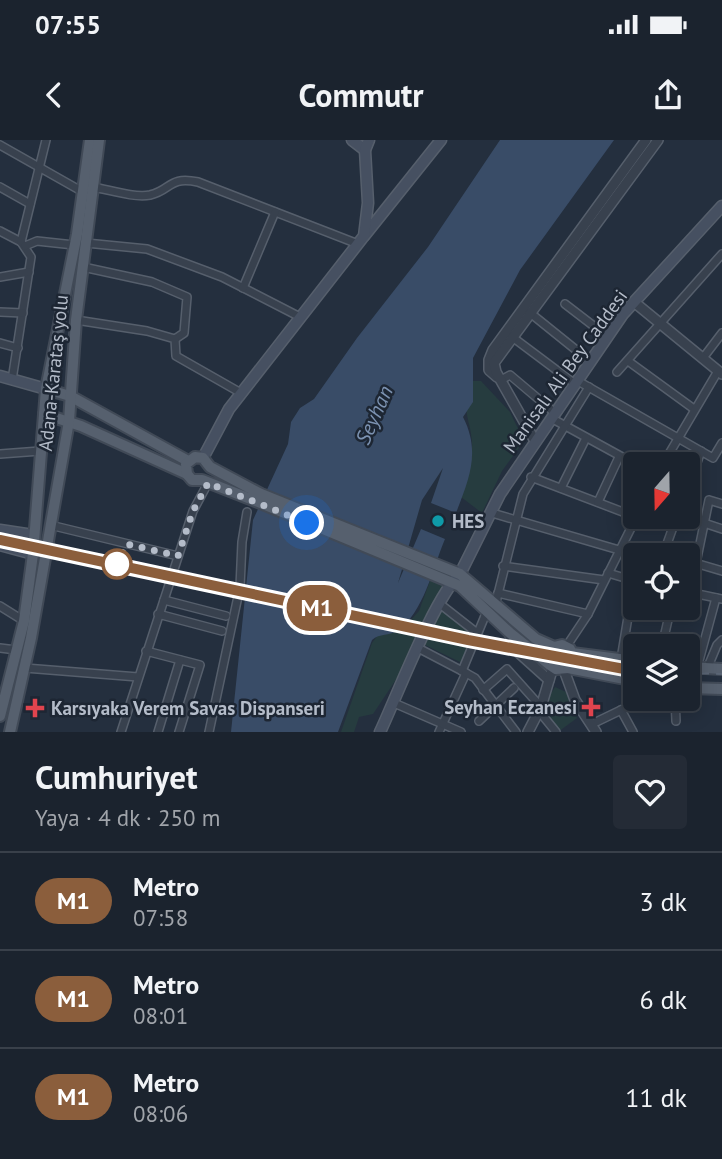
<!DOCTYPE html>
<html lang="tr">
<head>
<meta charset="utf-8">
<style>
	:root { --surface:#1b232e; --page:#242b36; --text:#f1f3f6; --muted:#a0a4aa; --line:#39404a }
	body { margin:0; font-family:"PT Sans",sans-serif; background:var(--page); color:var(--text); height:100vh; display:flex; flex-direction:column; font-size:26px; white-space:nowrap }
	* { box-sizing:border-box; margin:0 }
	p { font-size:23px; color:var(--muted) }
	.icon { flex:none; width:38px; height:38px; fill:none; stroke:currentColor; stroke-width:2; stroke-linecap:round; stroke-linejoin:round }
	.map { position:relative; height:592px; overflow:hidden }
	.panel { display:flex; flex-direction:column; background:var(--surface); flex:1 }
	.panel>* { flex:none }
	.badge { padding:0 14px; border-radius:23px; font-size:24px; line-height:46px }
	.needle { width:46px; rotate:200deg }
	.buttons { position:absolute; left:623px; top:312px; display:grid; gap:14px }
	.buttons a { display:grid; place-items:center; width:77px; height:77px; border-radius:7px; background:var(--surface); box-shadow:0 4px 18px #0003,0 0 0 2px var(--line); font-size:35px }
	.you { position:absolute; width:35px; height:35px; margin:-18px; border:5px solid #fff; border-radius:50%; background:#1a73e8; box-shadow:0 0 0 10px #1a73e833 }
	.map>.badge { position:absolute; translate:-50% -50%; box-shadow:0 0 0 4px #fff }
	.round { display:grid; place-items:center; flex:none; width:74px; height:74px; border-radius:7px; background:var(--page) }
	.head { display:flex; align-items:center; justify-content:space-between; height:119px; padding:0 35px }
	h1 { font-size:33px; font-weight:800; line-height:52px }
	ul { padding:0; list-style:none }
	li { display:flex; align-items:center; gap:21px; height:98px; padding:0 35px; border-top:2px solid var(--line) }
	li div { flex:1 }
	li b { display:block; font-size:26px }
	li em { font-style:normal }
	li .badge { min-width:77px; font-weight:700; text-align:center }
	.status { display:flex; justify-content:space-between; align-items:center; height:49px; padding:0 35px; background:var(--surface); direction:ltr }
	.status svg { height:19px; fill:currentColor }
	header { display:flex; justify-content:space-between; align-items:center; height:91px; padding:0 35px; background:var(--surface); font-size:32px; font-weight:800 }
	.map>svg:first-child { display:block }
	.green { fill:#263c3f }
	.water { fill:#394c67 }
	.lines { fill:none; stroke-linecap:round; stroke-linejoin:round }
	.minor-casing { stroke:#565f6c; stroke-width:10 }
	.tertiary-casing { stroke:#565f6c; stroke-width:12 }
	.secondary-casing { stroke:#565f6c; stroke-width:13 }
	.primary-casing { stroke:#414a57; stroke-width:14 }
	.minor { stroke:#38414e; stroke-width:7 }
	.tertiary { stroke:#38414e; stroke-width:9 }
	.secondary { stroke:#465061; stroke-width:10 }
	.primary { stroke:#56606e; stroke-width:10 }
	.rail { stroke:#5a6575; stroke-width:2; stroke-dasharray:7 7; stroke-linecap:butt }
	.line-casing { stroke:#fff; stroke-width:16 }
	.line { stroke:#8b5e3c; stroke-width:10 }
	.walk { stroke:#b4bcc9; stroke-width:7; stroke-dasharray:0 12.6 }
	.culture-dot { fill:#0f9aa8; stroke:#1d2633; stroke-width:2.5 }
	.stop-dot { fill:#fff; stroke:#8b5e3c; stroke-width:3.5 }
	.health-dot { fill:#e0444e; stroke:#1d2633; stroke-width:2.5 }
	.labels { text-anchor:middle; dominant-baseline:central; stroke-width:5; stroke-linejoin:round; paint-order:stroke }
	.street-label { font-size:19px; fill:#b4bcc9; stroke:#1d2633 }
	.poi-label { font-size:19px; font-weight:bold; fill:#b4bcc9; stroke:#1d2633; text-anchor:start }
	.water-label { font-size:21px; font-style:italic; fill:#7c92b1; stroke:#1d2633 }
</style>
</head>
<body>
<div class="status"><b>07:55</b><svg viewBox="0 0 49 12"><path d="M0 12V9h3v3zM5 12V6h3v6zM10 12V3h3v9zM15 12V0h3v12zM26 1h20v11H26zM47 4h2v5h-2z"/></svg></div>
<header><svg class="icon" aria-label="back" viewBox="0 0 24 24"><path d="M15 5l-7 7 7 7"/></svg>Commutr<svg class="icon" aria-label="share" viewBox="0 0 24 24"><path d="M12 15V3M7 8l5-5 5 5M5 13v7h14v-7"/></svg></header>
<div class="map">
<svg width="722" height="592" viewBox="0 0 722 592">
	<rect width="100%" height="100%" fill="#242f3e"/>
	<!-- green -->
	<g class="green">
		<path d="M473,241H481L510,272L524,301L502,331L482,373L461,357C465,341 472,324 472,307C473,282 458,271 473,241Z"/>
		<polygon points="431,438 444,445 416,504 411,506 399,535 373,574 359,577 354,592 341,592 372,503 378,495 401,491 419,471"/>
		<polygon points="442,470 477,491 464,524 423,504"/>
		<polygon points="555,547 566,552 577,578 558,592 540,571"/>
	</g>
	<!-- water -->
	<path class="water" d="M500,0H614L520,130L473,218V262L463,277C481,312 469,339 456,373L431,363L443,328L422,360L398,443L421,389L445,399C433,427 424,473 397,491C389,496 380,493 372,500L338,592H231L253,380L288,304L291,282L300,268L314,259L357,198L428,107Z"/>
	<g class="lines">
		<defs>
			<g id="minor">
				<polyline points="0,5 83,52"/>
				<polyline points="0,47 30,64"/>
				<path d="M93,47C110,50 134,58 150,55C172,50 168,36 198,42L358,104"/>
				<polyline points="0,91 21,102 31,117 12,240"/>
				<polyline points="21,102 46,0"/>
				<polyline points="86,103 147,109 222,137 300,177"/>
				<polyline points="25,106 37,101 74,105"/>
				<polyline points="83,127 152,142 187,157 184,193 175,199"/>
				<polyline points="0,137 29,132"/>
				<polyline points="243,148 275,72"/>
				<polyline points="565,164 608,197"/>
				<polyline points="0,172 23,173"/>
				<polyline points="529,172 591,222"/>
				<polyline points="76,180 147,191 175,199 176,216 241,253"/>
				<polyline points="511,196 575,244"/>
				<polyline points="0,203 18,208"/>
				<polyline points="703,218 722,193"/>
				<polyline points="628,221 694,269"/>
				<polyline points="617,232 722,114"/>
				<polyline points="501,240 510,235 555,273"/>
				<polyline points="578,241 713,318 722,303"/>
				<polyline points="551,278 635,324"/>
				<polyline points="0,314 40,311"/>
				<polyline points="663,324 718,231"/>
				<polyline points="531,337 636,377"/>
				<polyline points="561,348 586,298"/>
				<polyline points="688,348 701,311"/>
				<polyline points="598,362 619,317"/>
				<polyline points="492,373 619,410"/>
				<polyline points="704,383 722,389"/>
				<polyline points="50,385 178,416"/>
				<polyline points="663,415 677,376"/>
				<polyline points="695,423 722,431"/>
				<polyline points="503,426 604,440"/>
				<polyline points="608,433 635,441"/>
				<polyline points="688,452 722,459"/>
				<polyline points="690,452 709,360 722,364"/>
				<polyline points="498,453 588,474"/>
				<polyline points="164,460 226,476"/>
				<polyline points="496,462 523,354 589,247"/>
				<polyline points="440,464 477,493"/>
				<polyline points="0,466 24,481"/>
				<polyline points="158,474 222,491"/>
				<polyline points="662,506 671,467"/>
				<polyline points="566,507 588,474 637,376"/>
				<polyline points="0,508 16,510"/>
				<polyline points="420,509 466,533 439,592"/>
				<polyline points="146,511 200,525 179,592"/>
				<polyline points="621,519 634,441"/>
				<polyline points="25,528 138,537"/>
				<polyline points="697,528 716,458"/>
				<polyline points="707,529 717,505 722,500"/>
				<polyline points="462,531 487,471"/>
				<polyline points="466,533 475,538 516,592"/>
				<polyline points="483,550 507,529 541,567"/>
				<polyline points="675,558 676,581"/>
				<polyline points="394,563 461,592"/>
				<polyline points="621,570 633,592"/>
				<polyline points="539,571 556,592"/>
				<polyline points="479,581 514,548"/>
				<polyline points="592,584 646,558"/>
				<polyline points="121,592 193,371 208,343"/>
				<polyline points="158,592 180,520"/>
				<polyline points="209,592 240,447 242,402 247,372"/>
			</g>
			<g id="tertiary">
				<polyline points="634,162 722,234"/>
				<polyline points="497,237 489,230 489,220 493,210 646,0"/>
				<polyline points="535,301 496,232 494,223 658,0"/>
				<polyline points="510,495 519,513 549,540"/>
				<polyline points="564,530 575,560 596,592"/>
				<polyline points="528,592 541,567 553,527"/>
			</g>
			<g id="secondary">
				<polyline points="352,0 365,10"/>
				<polyline points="365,95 441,0"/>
				<polyline points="0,236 46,249"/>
				<polyline points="203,318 229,269 364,96 368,63 365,10 369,0"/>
				<polyline points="0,390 33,395"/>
				<polyline points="0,405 33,414"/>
				<path d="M380,592C397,556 435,456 460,434L500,354L623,174L722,66"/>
			</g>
			<g id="primary">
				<polyline points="46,249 70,256 188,321"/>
				<polyline points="44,274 81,286 187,334"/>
				<polyline points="572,513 635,521"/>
				<polyline points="550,525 510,493 460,446 258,362 202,340 192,340 187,334 186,324 195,317 203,318 210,327 261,354 460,434 536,499 554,507 562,505 570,509 573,521 568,528 556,529 550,525 549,513 554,507"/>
				<polyline points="688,527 722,529"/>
				<polyline points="568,528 635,541"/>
				<polyline points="688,548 722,549"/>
				<polyline points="0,576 24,481 33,414 46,249 77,94 90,0"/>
				<polyline points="10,592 31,498 69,281 76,180 99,0"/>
			</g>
		</defs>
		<!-- minor casing -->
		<use href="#minor" class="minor-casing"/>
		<!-- tertiary casing -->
		<use href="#tertiary" class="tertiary-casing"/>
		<!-- secondary casing -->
		<use href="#secondary" class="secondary-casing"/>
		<!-- primary casing -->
		<use href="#primary" class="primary-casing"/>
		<!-- minor -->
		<use href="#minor" class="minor"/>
		<!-- tertiary -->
		<use href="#tertiary" class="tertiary"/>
		<!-- secondary -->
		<use href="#secondary" class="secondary"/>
		<!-- primary -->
		<use href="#primary" class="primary"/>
		<!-- rail -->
		<g class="rail">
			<polyline points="0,396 494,501 635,527"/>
			<polyline points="688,533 722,534"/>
		</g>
	</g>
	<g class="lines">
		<defs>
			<polyline id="line" points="0,400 468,500 635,531"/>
		</defs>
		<!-- line casing -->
		<use href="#line" class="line-casing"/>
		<!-- line -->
		<use href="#line" class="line"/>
		<!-- walk -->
		<polyline class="walk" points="117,424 127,404 178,416 193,371 208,343 307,383"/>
	</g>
	<!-- markers -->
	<circle class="culture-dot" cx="438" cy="381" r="7"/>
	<circle class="stop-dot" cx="117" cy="424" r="14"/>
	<g class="health-dot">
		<path d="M587.5 556.5h7v7h7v7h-7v7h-7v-7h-7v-7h7z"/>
		<path d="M31.5 557.5h7v7h7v7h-7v7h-7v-7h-7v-7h7z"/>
	</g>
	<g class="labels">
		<!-- street labels -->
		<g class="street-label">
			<text transform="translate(565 231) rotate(-54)">Manisalı Ali Bey Caddesi</text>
			<text transform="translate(53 233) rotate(-84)">Adana-Karataş yolu</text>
		</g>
		<!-- poi labels -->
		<g class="poi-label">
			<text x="452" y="381">HES</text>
			<text x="577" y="567" text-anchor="end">Seyhan Eczanesi</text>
			<text x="51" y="568">Karsıyaka Verem Savas Dispanseri</text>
		</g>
		<!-- water labels -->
		<g class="water-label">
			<text transform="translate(374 275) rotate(-66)">Seyhan</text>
		</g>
	</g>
</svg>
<div class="buttons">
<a><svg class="needle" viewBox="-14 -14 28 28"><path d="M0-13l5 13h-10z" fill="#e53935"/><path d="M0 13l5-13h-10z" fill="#a0a4aa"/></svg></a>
<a><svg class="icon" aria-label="locate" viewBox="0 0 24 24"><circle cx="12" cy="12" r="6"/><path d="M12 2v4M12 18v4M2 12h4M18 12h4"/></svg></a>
<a><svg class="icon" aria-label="layers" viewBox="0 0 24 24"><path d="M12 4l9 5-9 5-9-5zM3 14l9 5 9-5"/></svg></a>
</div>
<div class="you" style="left:307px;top:383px"></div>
<b class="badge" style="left:317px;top:468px;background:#8b5e3c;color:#fff">M1</b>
</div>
<section class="panel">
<div class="head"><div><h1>Cumhuriyet</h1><p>Yaya · 4 dk · 250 m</p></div><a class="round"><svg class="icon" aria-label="heart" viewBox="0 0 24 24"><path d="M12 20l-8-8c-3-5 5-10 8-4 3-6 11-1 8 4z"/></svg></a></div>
<ul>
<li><span class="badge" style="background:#8b5e3c;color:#fff">M1</span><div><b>Metro</b><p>07:58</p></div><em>3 dk</em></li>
<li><span class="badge" style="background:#8b5e3c;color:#fff">M1</span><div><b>Metro</b><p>08:01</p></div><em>6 dk</em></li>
<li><span class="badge" style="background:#8b5e3c;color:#fff">M1</span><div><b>Metro</b><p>08:06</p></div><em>11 dk</em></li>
</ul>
</section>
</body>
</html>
